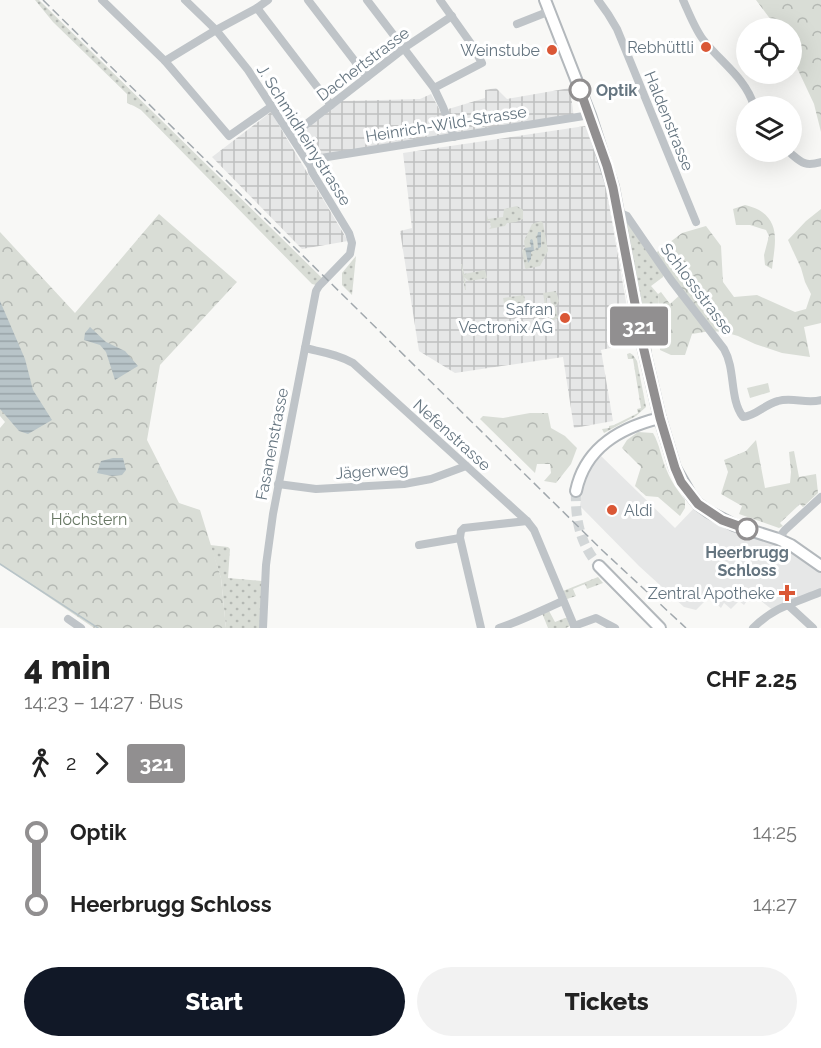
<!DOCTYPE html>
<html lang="en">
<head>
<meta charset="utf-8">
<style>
	:root { --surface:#fff; --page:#f2f2f2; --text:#222; --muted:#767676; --accent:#111827 }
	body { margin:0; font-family:Raleway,sans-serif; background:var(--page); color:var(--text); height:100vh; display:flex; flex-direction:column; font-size:22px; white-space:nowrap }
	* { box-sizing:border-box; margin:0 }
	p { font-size:20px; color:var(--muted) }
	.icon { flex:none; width:33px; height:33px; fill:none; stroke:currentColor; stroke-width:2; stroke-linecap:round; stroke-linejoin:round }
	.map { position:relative; height:628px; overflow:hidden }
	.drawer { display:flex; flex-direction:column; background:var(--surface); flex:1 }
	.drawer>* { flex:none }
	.badge { padding:0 12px; border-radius:4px; font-size:21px; line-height:39px }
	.tools { position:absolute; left:736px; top:18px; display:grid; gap:12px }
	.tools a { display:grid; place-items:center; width:66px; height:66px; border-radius:50%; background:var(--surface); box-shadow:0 6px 24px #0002; font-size:30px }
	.map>.badge { position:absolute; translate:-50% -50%; box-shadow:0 0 0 3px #fff }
	.legs { display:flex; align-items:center; gap:9px; height:66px; padding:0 24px; font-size:20px }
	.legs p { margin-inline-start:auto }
	.head { display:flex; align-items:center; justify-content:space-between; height:102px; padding:0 24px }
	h1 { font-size:33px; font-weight:800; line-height:45px }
	.primary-button { display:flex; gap:12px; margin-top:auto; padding:12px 24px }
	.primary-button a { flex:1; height:69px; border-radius:36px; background:var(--accent); color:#fff; font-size:24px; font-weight:800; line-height:69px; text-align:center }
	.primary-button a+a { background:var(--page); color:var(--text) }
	ul { padding:0 24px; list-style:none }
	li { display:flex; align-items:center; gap:21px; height:72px; font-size:22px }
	li i { display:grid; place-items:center; width:9px; height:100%; margin:0 8px; background:currentColor }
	li i::after { content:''; width:15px; height:15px; margin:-8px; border:4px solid; border-radius:50%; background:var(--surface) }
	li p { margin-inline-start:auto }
	li:first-child i { background:linear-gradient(#0000 50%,currentColor 0) }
	li:last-child i { background:linear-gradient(currentColor 50%,#0000 0) }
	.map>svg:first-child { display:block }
	.built { fill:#e6e7e7 }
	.industrial { fill:url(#industrial-grid) }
	.grass { fill:url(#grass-dots) }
	.forest { fill:url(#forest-crowns) }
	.pitch { fill:#d9ddd6 }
	.water { fill:url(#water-rules) }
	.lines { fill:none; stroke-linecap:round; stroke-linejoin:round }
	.stream { stroke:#b8c4c8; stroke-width:1.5 }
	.major-tunnel { stroke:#d3d7d8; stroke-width:10; stroke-dasharray:10 5; stroke-linecap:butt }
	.major-casing { stroke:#b3b8bc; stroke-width:14 }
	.minor { stroke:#bfc4c8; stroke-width:8 }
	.major { stroke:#fff; stroke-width:10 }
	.rail { stroke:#a1a8ad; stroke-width:1.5; stroke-dasharray:9 4.5; stroke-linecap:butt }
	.line-1-casing { stroke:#fff; stroke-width:14 }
	.line-1 { stroke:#918f90; stroke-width:9 }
	.poi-dot { fill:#da5735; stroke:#fff; stroke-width:2 }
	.stop-1-dot { fill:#fff; stroke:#918f90; stroke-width:3 }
	.labels { text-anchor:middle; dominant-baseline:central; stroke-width:6; stroke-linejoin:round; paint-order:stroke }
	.poi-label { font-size:16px; fill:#657580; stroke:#fff; text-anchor:end }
	.street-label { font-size:16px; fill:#657580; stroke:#fff }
	.stop-label { font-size:16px; font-weight:bold; fill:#657580; stroke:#fff; text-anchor:start }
	.park-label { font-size:16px; fill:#687864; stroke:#fff }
</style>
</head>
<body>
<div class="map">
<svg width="821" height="628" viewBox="0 0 821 628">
	<defs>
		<pattern id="industrial-grid" width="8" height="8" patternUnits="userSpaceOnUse" patternTransform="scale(1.5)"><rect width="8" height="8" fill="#e6e7e7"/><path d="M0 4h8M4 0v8" fill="none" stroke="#bec0c0"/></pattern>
		<pattern id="grass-dots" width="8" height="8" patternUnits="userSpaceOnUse" patternTransform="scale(1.5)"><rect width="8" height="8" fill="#d9ddd6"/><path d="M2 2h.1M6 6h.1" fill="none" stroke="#b4b8b3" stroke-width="1.8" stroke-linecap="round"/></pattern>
		<pattern id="forest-crowns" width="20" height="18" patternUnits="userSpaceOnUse" patternTransform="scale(1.5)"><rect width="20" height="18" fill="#d9ddd6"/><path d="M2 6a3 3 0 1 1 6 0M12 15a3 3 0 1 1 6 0" fill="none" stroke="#b4b8b3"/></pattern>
		<pattern id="water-rules" width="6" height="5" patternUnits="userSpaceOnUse" patternTransform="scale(1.5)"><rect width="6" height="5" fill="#b8c4c8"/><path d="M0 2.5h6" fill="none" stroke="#99a4a8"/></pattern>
	</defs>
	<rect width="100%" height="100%" fill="#f8f8f6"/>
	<!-- built -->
	<polygon class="built" points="600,455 675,528 698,504 778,539 821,566 821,592 774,611 752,594 744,605 739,601 731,609 724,603 721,608 709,597 696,610 684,607 639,566 580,506 583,483 593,465"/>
	<!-- industrial -->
	<g class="industrial">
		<polygon points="496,88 507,99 570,88 574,118 309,160 299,134 342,101 420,99 431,94 450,129 445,110 485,98 485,90"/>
		<polygon points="271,112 348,241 302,249 212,157"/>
		<polygon points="585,126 589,130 605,182 632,336 624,345 601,350 613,421 574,428 563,357 455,373 419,351 400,231 412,228 403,153"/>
	</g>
	<!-- grass -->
	<g class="grass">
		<polygon points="35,0 39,0 322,278 316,285 312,284 141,110 134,106 127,103 127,94 53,22"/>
		<polygon points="517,206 523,210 523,219 516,222 507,223 505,226 489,229 491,227 490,220 487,221 487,215 488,219 503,217 504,209"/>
		<polygon points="625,218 664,273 663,277 651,286 658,294 659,335 652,338 651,341 652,353 641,315"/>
		<polygon points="541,221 543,223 548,251 540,266 526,269 525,268 522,250 525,248 524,241 532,224"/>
		<polygon points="356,256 352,295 342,285 342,273"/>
		<polygon points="461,264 462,264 464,274 485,270 487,278 469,281 464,277 466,282 465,282 466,290 465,290"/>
		<polygon points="556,291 559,301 556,306 554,306 556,307 558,318 552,321 550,308 551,305 550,298 546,298 547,304 545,305 543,293"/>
		<polygon points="524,295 527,310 506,314 503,298"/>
		<polygon points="630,353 633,355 637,361 646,407 636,416 604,433 601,427 602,429 609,428 609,426 614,425 638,413 637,409 641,408 633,359 628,359 627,354"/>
		<polygon points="210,545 228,547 230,549 228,578 262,581 260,628 226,628 221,578"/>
		<polygon points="598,577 603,583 587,589 585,584 573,589 576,596 567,599 563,591"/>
		<polygon points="548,609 555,622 565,618 567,618 570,626 566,628 548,628 542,613"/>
	</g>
	<!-- forest -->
	<g class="forest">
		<polygon points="756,0 821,0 821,132 814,104 792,57 792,28 777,28"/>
		<path d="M745,205C750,206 755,208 759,210C782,223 774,248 772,269L765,265L764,255L769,236L766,230L750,225H736L733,209Z"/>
		<polygon points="821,209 821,323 804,327 810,357 782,353 755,344 738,336 724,332 710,331 692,334 685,355 671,355 660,350 658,294 661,292 670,304 681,294 653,255 682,233 706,226 721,246 723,282 734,297 757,295 795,312 806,309 811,294 805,282 801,268 788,240 806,221"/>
		<polygon points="159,214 237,282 160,365 147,440 179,503 200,510 221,578 226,628 94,628 0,564 0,428 5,422 0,416 0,232 75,313"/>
		<polygon points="530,413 548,413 551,428 565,436 577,448 571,464 556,483 544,481 551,473 550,464 537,464 535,473 480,419 483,416 503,418"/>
		<path d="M638,432L653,433C660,445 661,458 667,471C671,481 678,491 685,500V508L680,516L658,497L646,496L635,486L641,467L622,448L627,440Z"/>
		<polygon points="756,440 765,488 790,483 791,472 789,452 794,451 799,477 816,474 818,493 803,507 800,504 780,523 783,526 779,528 739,514 742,506 721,494 728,472 724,460 746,451"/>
	</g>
	<!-- pitch -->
	<polygon class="pitch" points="768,383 770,392 750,398 747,388"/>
	<!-- water -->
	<g class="water">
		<polygon points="538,232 541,232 541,247 531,252 531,259 528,263 525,248 531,247 530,240 532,239 533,241 534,250 538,248 537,237"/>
		<polygon points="0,301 25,359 33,390 52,420 28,434 19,431 0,409"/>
		<polygon points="90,327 106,342 125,351 138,366 115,380 106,352 100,345 84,340 85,333"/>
		<polygon points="113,458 123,458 126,470 122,475 112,476 97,473 101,461"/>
	</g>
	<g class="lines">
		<!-- stream -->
		<polyline class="stream" points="0,564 98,628"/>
		<!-- major-tunnel -->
		<path class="major-tunnel" d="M576,491C575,520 580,544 599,566"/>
		<defs>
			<g id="major">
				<polyline points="545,0 590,115 613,187 643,346 660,418 675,468 690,494 698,504 709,512 734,525 778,539 791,545 821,566"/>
				<path d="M576,491C585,448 619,428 660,418"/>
				<polyline points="599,566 660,628"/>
			</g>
		</defs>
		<!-- major casing -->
		<use href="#major" class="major-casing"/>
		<!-- minor -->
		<g class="minor">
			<polyline points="102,0 165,61 216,30 257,8 268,0"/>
			<polyline points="185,0 216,30 248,70 311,167 312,172 349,233 352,243 350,254 319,286 316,291 273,514 266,565 263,628"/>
			<polyline points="308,0 367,77"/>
			<polyline points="367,0 434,88 443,107 454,137"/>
			<polyline points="598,0 608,14 617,29 696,222"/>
			<path d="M683,0C689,13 696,32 705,42C722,63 746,79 754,106"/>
			<polyline points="257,8 331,105"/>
			<polyline points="517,24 550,11"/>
			<polyline points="165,61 229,136 272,106"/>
			<polyline points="434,88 482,63 472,45 440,0"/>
			<polyline points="291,136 407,46 452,16"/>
			<path d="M789,152C801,162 804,167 821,162"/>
			<polyline points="311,167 313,161 321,158 590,115"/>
			<path d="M618,212L627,216L671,280L724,349C736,370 729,398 743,417C756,416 765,404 778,401C792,397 807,404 821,400"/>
			<path d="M305,348C321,352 338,354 353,363L527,521L534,530L575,628"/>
			<polyline points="278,484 316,489 404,484 431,479 466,466"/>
			<polyline points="778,539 785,530 821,497"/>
			<polyline points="419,545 460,538"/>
			<polyline points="788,605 813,628"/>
			<polyline points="68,619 81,628"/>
			<polyline points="574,626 596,618 615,628"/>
			<polyline points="481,628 460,538 461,531 464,528 527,521"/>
			<path d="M499,628C521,621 542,610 563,601"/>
			<path d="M753,628C774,607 794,603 821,592"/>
		</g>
		<!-- major -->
		<use href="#major" class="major"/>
		<!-- rail -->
		<polyline class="rail" points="43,0 603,551 686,628"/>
	</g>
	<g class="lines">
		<defs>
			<polyline id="line-1" points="580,90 607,166 613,188 643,346 660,418 675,468 681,482 698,504 722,520 747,529"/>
		</defs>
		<!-- line-1 casing -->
		<use href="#line-1" class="line-1-casing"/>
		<!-- line-1 -->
		<use href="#line-1" class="line-1"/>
	</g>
	<!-- markers -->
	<g class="poi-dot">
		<circle cx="706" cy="47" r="6"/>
		<circle cx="552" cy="50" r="6"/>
		<circle cx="565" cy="318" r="6"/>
		<circle cx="612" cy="510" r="6"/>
		<path d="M784 584h6v6h6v6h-6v6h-6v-6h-6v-6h6z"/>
	</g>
	<g class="stop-1-dot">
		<circle cx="580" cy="90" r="10"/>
		<circle cx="747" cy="529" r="10"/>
	</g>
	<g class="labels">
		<!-- poi labels -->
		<g class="poi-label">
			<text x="694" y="47">Rebhüttli</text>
			<text x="540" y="50">Weinstube</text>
			<text x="553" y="309">Safran<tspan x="553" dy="18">Vectronix AG</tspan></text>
			<text x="624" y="510" text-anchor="start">Aldi</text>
			<text x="775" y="593">Zentral Apotheke</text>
		</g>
		<!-- street labels -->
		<g class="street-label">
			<text transform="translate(363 64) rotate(-37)">Dachertstrasse</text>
			<text transform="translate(669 121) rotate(68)">Haldenstrasse</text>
			<text transform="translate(446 124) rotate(-9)">Heinrich-Wild-Strasse</text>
			<text transform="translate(304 135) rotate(58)">J. Schmidheinystrasse</text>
			<text transform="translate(697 289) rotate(53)">Schlossstrasse</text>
			<text transform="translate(452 435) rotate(42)">Nefenstrasse</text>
			<text transform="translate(272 444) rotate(-79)">Fasanenstrasse</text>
			<text transform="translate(372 471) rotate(-4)">Jägerweg</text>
		</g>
		<!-- stop labels -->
		<g class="stop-label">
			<text x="596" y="90">Optik</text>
			<text x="747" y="552" text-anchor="middle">Heerbrugg<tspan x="747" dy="18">Schloss</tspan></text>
		</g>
		<!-- park labels -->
		<g class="park-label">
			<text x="89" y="519">Höchstern</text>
		</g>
	</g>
</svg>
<div class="tools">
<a><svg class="icon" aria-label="locate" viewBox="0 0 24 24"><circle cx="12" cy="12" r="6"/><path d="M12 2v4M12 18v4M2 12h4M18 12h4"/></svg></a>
<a><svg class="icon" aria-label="layers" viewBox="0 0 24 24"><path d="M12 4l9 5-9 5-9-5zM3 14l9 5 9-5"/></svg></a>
</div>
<b class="badge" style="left:639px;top:326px;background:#918f90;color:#fff">321</b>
</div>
<section class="drawer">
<div class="head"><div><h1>4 min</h1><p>14:23 – 14:27 · Bus</p></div><b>CHF 2.25</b></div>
<div class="legs"><svg class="icon" aria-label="walk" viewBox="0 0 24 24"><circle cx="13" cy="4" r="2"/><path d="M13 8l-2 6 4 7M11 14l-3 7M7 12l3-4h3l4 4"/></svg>2<svg class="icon" aria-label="forward" viewBox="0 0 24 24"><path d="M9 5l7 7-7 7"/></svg><b class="badge" style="background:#918f90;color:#fff">321</b></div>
<ul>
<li><i style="color:#918f90"></i><b>Optik</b><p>14:25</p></li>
<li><i style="color:#918f90"></i><b>Heerbrugg Schloss</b><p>14:27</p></li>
</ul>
<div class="primary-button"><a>Start</a><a>Tickets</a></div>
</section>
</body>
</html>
